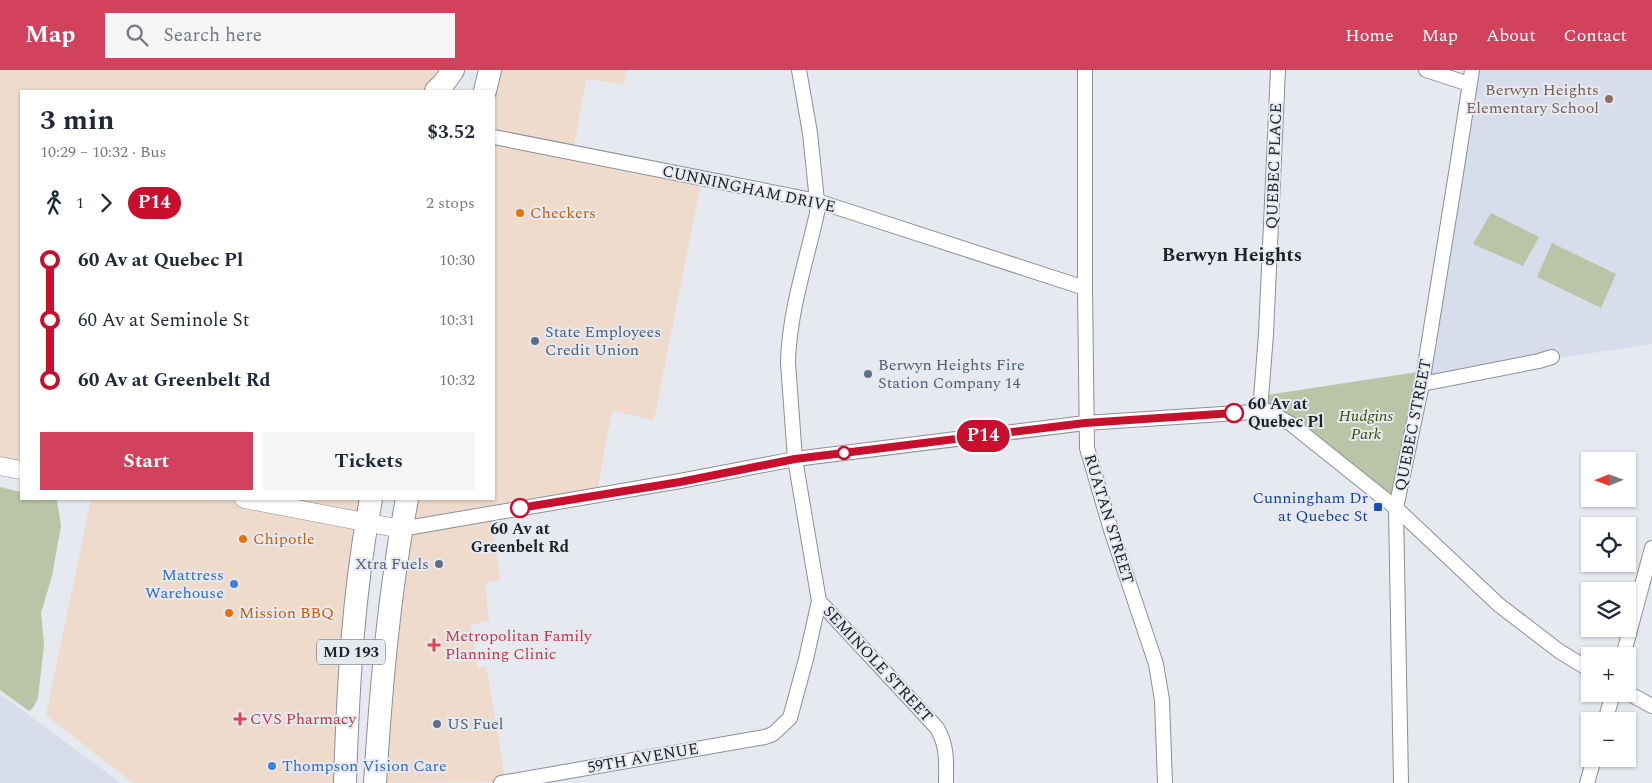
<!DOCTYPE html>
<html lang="en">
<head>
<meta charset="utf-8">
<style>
	:root { --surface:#fff; --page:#f6f6f7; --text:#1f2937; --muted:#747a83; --accent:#d2425c }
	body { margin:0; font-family:Spectral,serif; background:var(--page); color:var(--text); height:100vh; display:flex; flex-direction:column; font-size:19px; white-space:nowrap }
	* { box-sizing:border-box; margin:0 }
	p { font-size:16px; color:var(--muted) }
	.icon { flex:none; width:28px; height:28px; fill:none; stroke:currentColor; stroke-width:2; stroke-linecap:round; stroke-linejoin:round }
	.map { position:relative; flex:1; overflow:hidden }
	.panel { position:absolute; left:20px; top:20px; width:475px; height:410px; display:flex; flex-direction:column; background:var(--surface); border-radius:0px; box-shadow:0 1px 4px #0004 }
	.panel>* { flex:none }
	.badge { padding:0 10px; border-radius:16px; font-size:18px; line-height:32px }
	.needle { width:32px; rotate:269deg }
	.tools { position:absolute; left:1581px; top:382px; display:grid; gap:10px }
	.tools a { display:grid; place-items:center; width:55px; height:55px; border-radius:0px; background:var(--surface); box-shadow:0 1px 4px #0004; font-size:25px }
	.map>.badge { position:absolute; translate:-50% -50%; box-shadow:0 0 0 2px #fff }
	.legs { display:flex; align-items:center; gap:8px; height:55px; padding:0 20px; font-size:16px }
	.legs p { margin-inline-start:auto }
	.summary { display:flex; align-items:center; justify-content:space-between; height:85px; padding:0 20px }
	h1 { font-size:28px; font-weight:700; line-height:38px }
	.button { display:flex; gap:10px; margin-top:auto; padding:10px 20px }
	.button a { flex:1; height:58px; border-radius:0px; background:var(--accent); color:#fff; font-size:20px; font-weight:700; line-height:58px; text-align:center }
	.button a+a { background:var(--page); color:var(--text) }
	ul { padding:0 20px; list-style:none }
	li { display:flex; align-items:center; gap:18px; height:60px; font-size:19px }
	li i { display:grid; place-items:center; width:8px; height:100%; margin:0 6px; background:currentColor }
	li i::after { content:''; width:12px; height:12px; margin:-6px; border:4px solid; border-radius:50%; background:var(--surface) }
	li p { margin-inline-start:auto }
	li:first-child i { background:linear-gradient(#0000 50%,currentColor 0) }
	li:last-child i { background:linear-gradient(currentColor 50%,#0000 0) }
	header { display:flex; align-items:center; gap:30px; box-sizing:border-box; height:70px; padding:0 25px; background:var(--accent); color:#fff }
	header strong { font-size:24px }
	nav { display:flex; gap:28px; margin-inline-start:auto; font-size:18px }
	.search { width:350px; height:45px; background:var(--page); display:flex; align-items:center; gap:12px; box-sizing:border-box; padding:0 18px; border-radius:0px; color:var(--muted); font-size:19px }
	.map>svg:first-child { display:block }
	.commercial { fill:#efdbcc }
	.built { fill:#d7ddeb }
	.green { fill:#b9c5a6 }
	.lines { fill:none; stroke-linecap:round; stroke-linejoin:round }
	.minor-casing { stroke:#8c8f95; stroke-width:16 }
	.tertiary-casing { stroke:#8c8f95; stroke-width:19 }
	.primary-casing { stroke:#8c8f95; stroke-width:24 }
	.minor { stroke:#fff; stroke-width:14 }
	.tertiary { stroke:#fff; stroke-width:18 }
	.primary { stroke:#fff; stroke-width:22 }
	.line-1-casing { stroke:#fff; stroke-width:11 }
	.line-1 { stroke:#c8102e; stroke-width:8 }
	.education-dot { fill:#8d6e63; stroke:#e6e9f0; stroke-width:2 }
	.food-dot { fill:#e8710a; stroke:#e6e9f0; stroke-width:2 }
	.service-dot { fill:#5c6f8a; stroke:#e6e9f0; stroke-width:2 }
	.stop-1-dot { fill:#fff; stroke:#c8102e; stroke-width:2.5 }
	.transit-dot { fill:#1a4fb4; stroke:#e6e9f0; stroke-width:2 }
	.shop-dot { fill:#3f7fe0; stroke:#e6e9f0; stroke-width:2 }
	.health-dot { fill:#e0444e; stroke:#e6e9f0; stroke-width:2 }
	.labels { text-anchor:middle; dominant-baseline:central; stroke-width:4; stroke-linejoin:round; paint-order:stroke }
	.shield { fill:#e6e9f0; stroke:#5b5d61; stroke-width:1 }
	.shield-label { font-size:15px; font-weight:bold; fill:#202124 }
	.education-label { font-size:16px; fill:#785e54; stroke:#e6e9f0; text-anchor:end }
	.street-label { font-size:16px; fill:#202124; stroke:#e6e9f0 }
	.food-label { font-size:16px; fill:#c56008; stroke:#e6e9f0; text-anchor:start }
	.service-label { font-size:16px; fill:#4e5e75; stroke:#e6e9f0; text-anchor:start }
	.stop-label { font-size:16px; font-weight:bold; fill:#202124; stroke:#e6e9f0; text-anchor:start }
	.park-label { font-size:16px; font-style:italic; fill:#384c01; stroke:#e6e9f0 }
	.transit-label { font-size:16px; fill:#164399; stroke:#e6e9f0; text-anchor:end }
	.shop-label { font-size:16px; fill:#366cbe; stroke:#e6e9f0; text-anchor:end }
	.health-label { font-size:16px; fill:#be3a42; stroke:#e6e9f0; text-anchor:start }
	.quarter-label { font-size:19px; font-weight:bold; fill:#202124; stroke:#e6e9f0 }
</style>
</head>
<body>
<header>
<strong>Map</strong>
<div class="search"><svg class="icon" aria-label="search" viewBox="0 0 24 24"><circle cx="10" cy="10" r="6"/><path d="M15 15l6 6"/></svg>Search here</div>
<nav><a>Home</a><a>Map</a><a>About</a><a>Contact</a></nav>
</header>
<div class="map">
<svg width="1652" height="713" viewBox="0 0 1652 713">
	<rect width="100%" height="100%" fill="#e6e9f0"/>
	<!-- commercial -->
	<g class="commercial">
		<polygon points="0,0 458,0 454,21 21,21 21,400 0,396"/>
		<polygon points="490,0 627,0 624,14 586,9 573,82 702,108 654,350 612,341 596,426 491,444 500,510 485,513 489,551 471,555 478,598 486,596 506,712 375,713 407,429 494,429 494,21"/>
		<polygon points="91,429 371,429 345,713 133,713 46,645"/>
	</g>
	<!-- built -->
	<g class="built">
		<polygon points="1472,0 1652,0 1652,274 1539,291 1422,314"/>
		<polygon points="0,624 121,713 0,713"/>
	</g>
	<!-- green -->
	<g class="green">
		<polygon points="1491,143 1539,167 1523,196 1473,174"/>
		<polygon points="1552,173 1616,204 1601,238 1537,207"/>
		<polygon points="1424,301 1396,438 1274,343 1261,326"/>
		<polygon points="0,417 21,422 21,429 51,429 57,430 61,456 52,506 41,543 44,575 38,628 33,638 29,641 0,620"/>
	</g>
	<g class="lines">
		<defs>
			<g id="minor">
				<path d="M799,0L810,63L817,131V143C806,193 789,242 788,293L795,389L819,531L937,658C948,677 946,692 946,713"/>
				<polyline points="1085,0 1085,218 1087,378 1111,460 1156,594 1162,630 1165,713"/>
				<polyline points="1426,0 1469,14"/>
				<polyline points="494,67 817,131 1085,218"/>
				<polyline points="1422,314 1539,291 1552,287"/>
				<polyline points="1260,341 1266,264 1278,0"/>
				<polyline points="401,459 680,411 795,389 1085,353 1268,341 1291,354 1396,438 1499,535 1559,581 1590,600"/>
				<polyline points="1623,586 1652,478"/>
				<polyline points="1628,623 1652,636"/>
				<polyline points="1605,651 1613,624"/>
				<polyline points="501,713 765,667 773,664 790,648 806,589 819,531"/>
				<polyline points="1401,713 1396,438 1422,314 1457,97 1472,0"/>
				<polyline points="1587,713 1594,689"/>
			</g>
			<g id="tertiary">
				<polyline points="0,396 21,400"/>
				<polyline points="244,429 401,459"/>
			</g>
			<g id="primary">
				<polyline points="436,21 444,13 453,0"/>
				<polyline points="485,21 490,0"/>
				<path d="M345,713C348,618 353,523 371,429"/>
				<path d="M375,713C381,618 389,522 407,429"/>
			</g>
		</defs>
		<!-- minor casing -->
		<use href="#minor" class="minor-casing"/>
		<!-- tertiary casing -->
		<use href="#tertiary" class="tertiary-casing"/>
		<!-- primary casing -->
		<use href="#primary" class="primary-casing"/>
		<!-- minor -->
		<use href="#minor" class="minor"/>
		<!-- tertiary -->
		<use href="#tertiary" class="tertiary"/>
		<!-- primary -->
		<use href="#primary" class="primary"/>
	</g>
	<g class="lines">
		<defs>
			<polyline id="line-1" points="520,438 680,412 795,389 1085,353 1234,343"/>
		</defs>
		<!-- line-1 casing -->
		<use href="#line-1" class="line-1-casing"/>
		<!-- line-1 -->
		<use href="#line-1" class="line-1"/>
	</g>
	<!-- markers -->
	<circle class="education-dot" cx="1609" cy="29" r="5"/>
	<g class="food-dot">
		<circle cx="520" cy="143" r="5"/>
		<circle cx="243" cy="469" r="5"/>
		<circle cx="229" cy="543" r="5"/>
	</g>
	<g class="service-dot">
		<circle cx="535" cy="271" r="5"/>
		<circle cx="868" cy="304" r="5"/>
		<circle cx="439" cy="494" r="5"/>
		<circle cx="437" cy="654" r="5"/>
	</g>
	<g class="stop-1-dot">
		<circle cx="1234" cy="343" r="9"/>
		<circle cx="844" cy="383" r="6"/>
		<circle cx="520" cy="438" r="9"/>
	</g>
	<rect class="transit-dot" x="1373" y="432" width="10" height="10" rx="2.5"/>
	<g class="shop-dot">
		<circle cx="234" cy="514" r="5"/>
		<circle cx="272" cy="696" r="5"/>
	</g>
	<g class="health-dot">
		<path d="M431.5 567.5h5v5h5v5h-5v5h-5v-5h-5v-5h5z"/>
		<path d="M237.5 641.5h5v5h5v5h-5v5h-5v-5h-5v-5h5z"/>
	</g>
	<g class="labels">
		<!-- shield labels -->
		<rect class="shield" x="317" y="569.5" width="68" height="25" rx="4"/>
		<g class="shield-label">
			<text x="351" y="582">MD 193</text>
		</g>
		<!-- education labels -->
		<g class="education-label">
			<text x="1599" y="20">Berwyn Heights<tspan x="1599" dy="18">Elementary School</tspan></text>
		</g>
		<!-- street labels -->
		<g class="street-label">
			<text transform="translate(1274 96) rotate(-88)">QUEBEC PLACE</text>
			<text transform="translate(749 119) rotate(12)">CUNNINGHAM DRIVE</text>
			<text transform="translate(1413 355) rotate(-79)">QUEBEC STREET</text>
			<text transform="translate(1109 449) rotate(73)">RUATAN STREET</text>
			<text transform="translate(878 594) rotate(47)">SEMINOLE STREET</text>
			<text transform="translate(643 688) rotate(-10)">59TH AVENUE</text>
		</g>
		<!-- food labels -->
		<g class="food-label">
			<text x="530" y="143">Checkers</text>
			<text x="253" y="469">Chipotle</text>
			<text x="239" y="543">Mission BBQ</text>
		</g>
		<!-- service labels -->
		<g class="service-label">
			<text x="545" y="262">State Employees<tspan x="545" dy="18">Credit Union</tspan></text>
			<text x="878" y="295">Berwyn Heights Fire<tspan x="878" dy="18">Station Company 14</tspan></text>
			<text x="429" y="494" text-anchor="end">Xtra Fuels</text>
			<text x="447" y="654">US Fuel</text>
		</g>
		<!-- stop labels -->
		<g class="stop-label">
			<text x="1248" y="334">60 Av at<tspan x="1248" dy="18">Quebec Pl</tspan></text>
			<text x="520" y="459" text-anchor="middle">60 Av at<tspan x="520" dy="18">Greenbelt Rd</tspan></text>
		</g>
		<!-- park labels -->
		<g class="park-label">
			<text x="1366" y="346">Hudgins<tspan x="1366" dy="18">Park</tspan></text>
		</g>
		<!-- transit labels -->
		<g class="transit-label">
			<text x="1368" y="428">Cunningham Dr<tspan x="1368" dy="18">at Quebec St</tspan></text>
		</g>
		<!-- shop labels -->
		<g class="shop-label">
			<text x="224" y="505">Mattress<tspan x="224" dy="18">Warehouse</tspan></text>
			<text x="282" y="696" text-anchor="start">Thompson Vision Care</text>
		</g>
		<!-- health labels -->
		<g class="health-label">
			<text x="445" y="566">Metropolitan Family<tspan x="445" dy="18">Planning Clinic</tspan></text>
			<text x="250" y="649">CVS Pharmacy</text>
		</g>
		<!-- quarter labels -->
		<g class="quarter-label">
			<text x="1232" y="185">Berwyn Heights</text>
		</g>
	</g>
</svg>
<div class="tools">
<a><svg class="needle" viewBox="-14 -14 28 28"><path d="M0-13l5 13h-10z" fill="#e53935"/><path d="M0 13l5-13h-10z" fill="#747a83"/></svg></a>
<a><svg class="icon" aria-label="locate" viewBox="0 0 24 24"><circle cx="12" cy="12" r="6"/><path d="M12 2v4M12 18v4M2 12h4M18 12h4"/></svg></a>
<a><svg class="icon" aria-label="layers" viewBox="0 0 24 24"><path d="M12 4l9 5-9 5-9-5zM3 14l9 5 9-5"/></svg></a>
<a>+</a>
<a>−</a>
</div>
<b class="badge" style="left:983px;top:366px;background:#c8102e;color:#fff">P14</b>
<section class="panel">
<div class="summary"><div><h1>3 min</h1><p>10:29 – 10:32 · Bus</p></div><b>$3.52</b></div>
<div class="legs"><svg class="icon" aria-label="walk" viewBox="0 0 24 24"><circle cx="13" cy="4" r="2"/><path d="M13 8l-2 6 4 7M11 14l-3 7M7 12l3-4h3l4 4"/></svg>1<svg class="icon" aria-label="forward" viewBox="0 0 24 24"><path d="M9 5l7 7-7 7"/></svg><b class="badge" style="background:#c8102e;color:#fff">P14</b><p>2 stops</p></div>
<ul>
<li><i style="color:#c8102e"></i><b>60 Av at Quebec Pl</b><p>10:30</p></li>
<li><i style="color:#c8102e"></i><span>60 Av at Seminole St</span><p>10:31</p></li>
<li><i style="color:#c8102e"></i><b>60 Av at Greenbelt Rd</b><p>10:32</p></li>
</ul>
<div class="button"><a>Start</a><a>Tickets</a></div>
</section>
</div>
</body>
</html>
